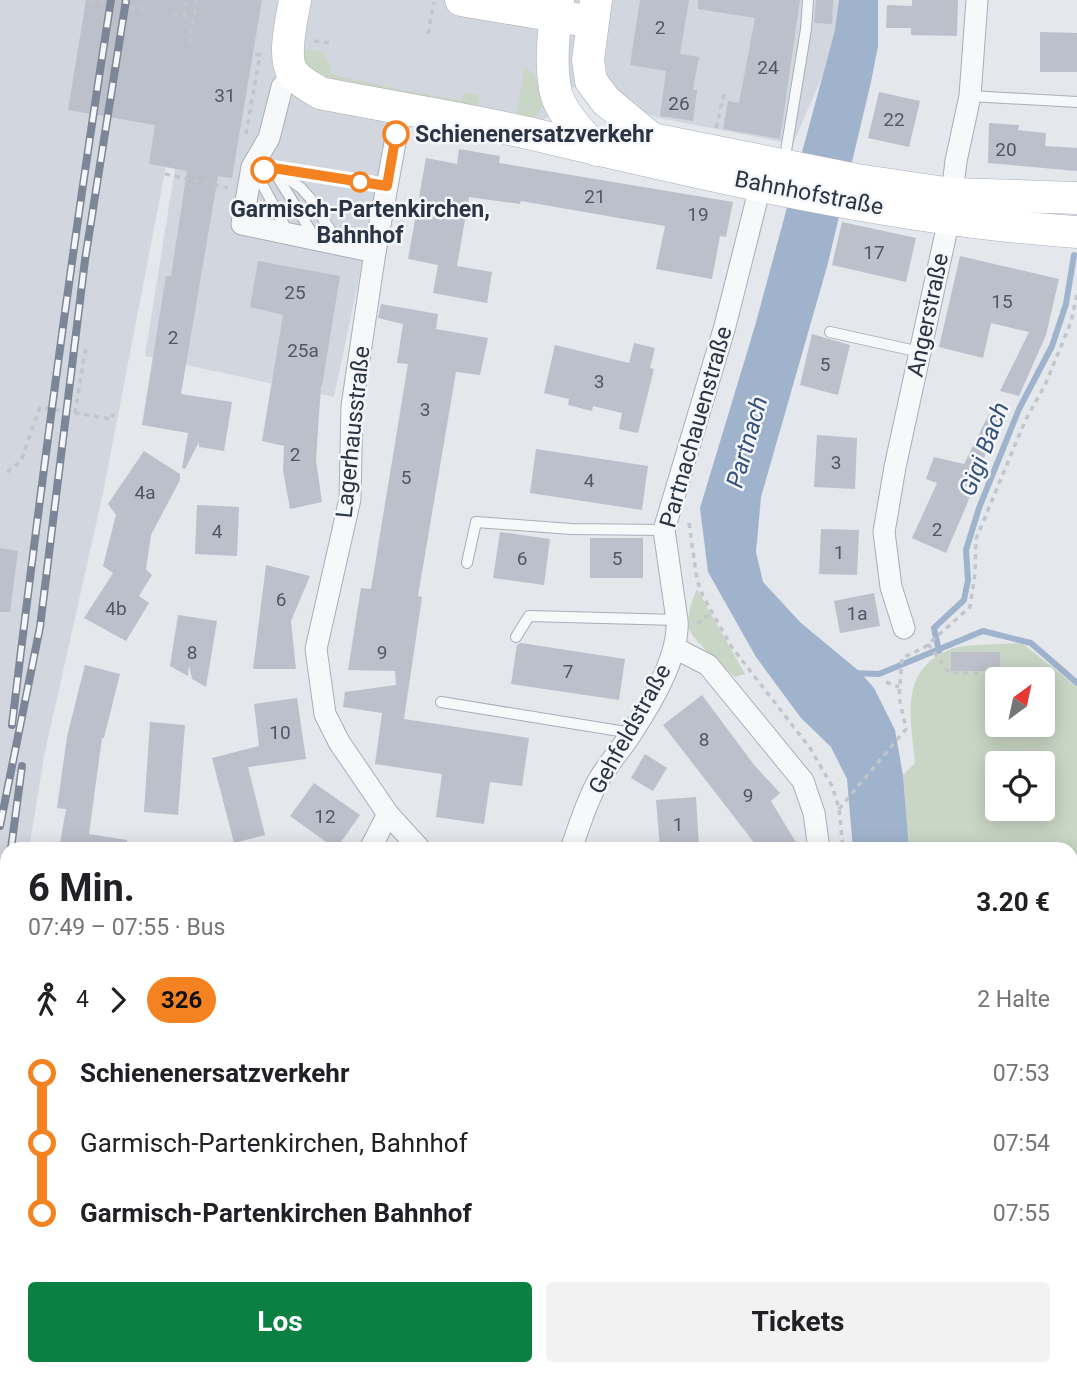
<!DOCTYPE html>
<html lang="de">
<head>
<meta charset="utf-8">
<style>
	:root { --surface:#fff; --page:#f2f2f2; --text:#202124; --muted:#757577; --accent:#0b8043 }
	body { margin:0; font-family:Roboto,sans-serif; background:var(--page); color:var(--text); height:100vh; display:flex; flex-direction:column; font-size:26px; white-space:nowrap }
	* { box-sizing:border-box; margin:0 }
	p { font-size:23px; color:var(--muted) }
	.icon { flex:none; width:38px; height:38px; fill:none; stroke:currentColor; stroke-width:2; stroke-linecap:round; stroke-linejoin:round }
	.map { position:relative; flex:1; overflow:hidden }
	.side { position:absolute; left:0px; top:842px; width:1078px; height:534px; display:flex; flex-direction:column; background:var(--surface); border-radius:21px 21px 0 0; box-shadow:0 4px 18px #0003 }
	.side>* { flex:none }
	.badge { padding:0 14px; border-radius:23px; font-size:24px; line-height:46px }
	.needle { width:46px; rotate:33deg }
	.fabs { position:absolute; left:985px; top:667px; display:grid; gap:14px }
	.fabs a { display:grid; place-items:center; width:70px; height:70px; border-radius:7px; background:var(--surface); box-shadow:0 4px 18px #0003; font-size:35px }
	.map>.badge { position:absolute; translate:-50% -50%; box-shadow:0 0 0 4px #fff }
	.legs { display:flex; align-items:center; gap:10px; height:77px; padding:0 28px; font-size:23px }
	.legs p { margin-inline-start:auto }
	.summary { display:flex; align-items:center; justify-content:space-between; height:119px; padding:0 28px }
	h1 { font-size:38px; font-weight:700; line-height:52px }
	.button { display:flex; gap:14px; margin-top:auto; padding:14px 28px }
	.button a { flex:1; height:80px; border-radius:7px; background:var(--accent); color:#fff; font-size:28px; font-weight:700; line-height:80px; text-align:center }
	.button a+a { background:var(--page); color:var(--text) }
	ul { padding:0 28px; list-style:none }
	li { display:flex; align-items:center; gap:24px; height:70px; font-size:26px }
	li i { display:grid; place-items:center; width:10px; height:100%; margin:0 9px; background:currentColor }
	li i::after { content:''; width:18px; height:18px; margin:-9px; border:5px solid; border-radius:50%; background:var(--surface) }
	li p { margin-inline-start:auto }
	li:first-child i { background:linear-gradient(#0000 50%,currentColor 0) }
	li:last-child i { background:linear-gradient(currentColor 50%,#0000 0) }
	.map>svg:first-child { display:block }
	.built { fill:#d2d6de }
	.green { fill:#c9d6c5; fill-rule:evenodd }
	.water { fill:#9fb4cc }
	.lines { fill:none; stroke-linecap:round; stroke-linejoin:round }
	.stream { stroke:#9fb4cc; stroke-width:6 }
	.building { fill:#bbc0ca }
	.lane-casing { stroke:#a9aeb7; stroke-width:12 }
	.street-casing { stroke:#a9aeb7; stroke-width:23 }
	.secondary-casing { stroke:#a9aeb7; stroke-width:33 }
	.path { stroke:#c2c5cb; stroke-width:3.5; stroke-dasharray:5 5; stroke-linecap:butt }
	.lane { stroke:#f7f8fa; stroke-width:10 }
	.street { stroke:#f7f8fa; stroke-width:21 }
	.secondary { stroke:#fff; stroke-width:32 }
	.rail-casing { stroke:#7d8696; stroke-width:8 }
	.rail { stroke:#f4f6f9; stroke-width:5; stroke-dasharray:16; stroke-linecap:butt }
	.line-1-casing { stroke:#fff; stroke-width:16 }
	.line-1 { stroke:#f58220; stroke-width:10 }
	.stop-1-dot { fill:#fff; stroke:#f58220; stroke-width:3.5 }
	.labels { text-anchor:middle; dominant-baseline:central; stroke-width:5; stroke-linejoin:round; paint-order:stroke }
	.number-label { font-size:19px; fill:#4f5766 }
	.stop-label { font-size:23px; font-weight:bold; fill:#2b3445; stroke:#f4f6f9; text-anchor:start }
	.street-label { font-size:23px; fill:#2b3445; stroke:#f4f6f9 }
	.water-label { font-size:24px; font-style:italic; fill:#34527a; stroke:#f4f6f9 }
</style>
</head>
<body>
<div class="map">
<svg width="1077" height="1374" viewBox="0 0 1077 1374">
	<rect width="100%" height="100%" fill="#e4e7ec"/>
	<!-- built -->
	<g class="built">
		<polygon points="0,0 198,0 103,493 44,756 29,849 7,849 7,982 0,1025"/>
		<polygon points="202,0 839,0 836,30 821,79 793,144 659,118 573,87 555,114 529,126 396,101 334,397 145,356"/>
	</g>
	<!-- green -->
	<g class="green">
		<polygon points="298,48 322,52 329,63 331,73 338,76 413,92 461,100 464,92 478,95 480,99 478,106 474,110 342,86 308,74"/>
		<path d="M525,67C534,72 546,92 543,103C542,109 537,114 533,118L516,116Z"/>
		<path d="M697,589L745,674L735,677C724,666 693,642 689,628C687,616 692,599 697,589Z"/>
		<path d="M1022,643L1077,687V1374H1053L1049,1369L1071,1368V849H909L903,775L915,763C911,718 898,670 951,649C963,644 1006,644 1022,643ZM998,679H1043V724H998ZM998,763H1043V808H998Z"/>
	</g>
	<!-- water -->
	<polygon class="water" points="839,0 878,0 878,46 871,82 828,263 761,497 756,552 763,582 801,623 859,671 874,688 895,730 903,775 909,849 853,849 847,779 831,747 801,718 756,657 708,572 700,508 755,326 835,30"/>
	<g class="lines">
		<!-- stream -->
		<g class="stream">
			<polyline points="939,651 934,628 964,600 968,580 966,550 979,508 1019,409 1052,346 1066,304 1074,255"/>
			<polyline points="852,673 879,674 983,631 1031,643 1077,683"/>
		</g>
	</g>
	<!-- building -->
	<g class="building">
		<polygon points="86,0 262,0 232,178 218,176 181,394 232,402 224,451 199,447 199,442 185,469 182,468 188,433 142,425 166,276 171,276 187,171 149,164 155,125 68,110"/>
		<polygon points="640,0 689,0 680,54 699,57 693,90 697,90 693,121 660,116 666,71 630,65"/>
		<polygon points="698,0 800,0 780,139 723,129 728,101 739,103 755,18 698,9"/>
		<polygon points="816,0 833,0 832,24 814,23"/>
		<polygon points="912,0 958,0 957,36 911,35 911,28 886,28 887,5 912,6"/>
		<polygon points="1040,32 1077,33 1077,72 1040,72"/>
		<polygon points="879,92 920,101 909,147 868,138"/>
		<polygon points="989,123 1019,125 1018,130 1046,133 1045,146 1077,148 1077,171 988,163"/>
		<polygon points="459,149 500,156 499,163 733,202 726,237 720,236 712,279 656,269 665,226 521,201 520,204 469,197 457,266 492,272 487,303 433,293 438,265 408,259 426,158 457,164"/>
		<polygon points="842,222 916,238 906,282 832,265"/>
		<polygon points="960,256 1059,279 1046,335 1019,396 1000,391 1029,332 991,323 983,358 939,347"/>
		<polygon points="258,261 340,276 322,386 321,386 316,460 322,502 290,509 283,470 284,446 262,441 283,315 250,307"/>
		<polygon points="381,304 438,314 436,329 488,338 480,375 456,372 418,596 422,597 404,719 529,738 522,786 490,782 484,824 436,817 442,774 375,764 382,713 343,707 345,692 396,685 395,671 348,670 361,588 371,589 408,364 397,363 403,324 378,318"/>
		<polygon points="812,334 850,345 838,395 800,385"/>
		<polygon points="634,343 655,348 650,368 654,369 638,433 619,429 622,413 593,406 592,411 568,405 569,399 544,393 555,345 629,363"/>
		<polygon points="989,414 999,418 967,504 946,553 912,538 937,483 926,479 934,457 964,464"/>
		<polygon points="817,435 857,438 855,489 814,487"/>
		<polygon points="536,449 648,466 642,510 530,493"/>
		<polygon points="144,451 180,474 180,480 151,535 146,569 152,575 139,596 149,603 126,641 84,618 113,573 103,566 116,515 108,504"/>
		<polygon points="197,505 239,507 237,556 195,554"/>
		<polygon points="821,529 859,530 857,575 819,574"/>
		<polygon points="500,532 550,539 544,585 493,578"/>
		<rect x="590" y="538" width="53" height="40"/>
		<polygon points="0,548 18,551 10,612 0,612"/>
		<polygon points="266,565 310,576 291,621 296,669 253,669"/>
		<polygon points="874,593 880,626 840,633 834,601"/>
		<polygon points="178,615 217,621 206,687 192,679 189,666 188,676 170,666"/>
		<polygon points="521,643 625,659 619,700 511,684 517,645"/>
		<rect x="951" y="652" width="49" height="19"/>
		<polygon points="85,665 120,674 104,738 102,738 89,834 127,840 126,849 59,849 66,809 57,808 67,737"/>
		<polygon points="702,695 755,766 780,793 771,801 800,849 759,849 663,725"/>
		<polygon points="297,698 306,759 248,767 265,835 234,843 212,758 259,746 254,704"/>
		<polygon points="150,722 185,725 178,815 144,812"/>
		<polygon points="645,754 667,768 653,791 631,778"/>
		<polygon points="314,783 360,815 336,849 290,816"/>
		<polygon points="696,797 699,849 660,849 656,800"/>
	</g>
	<g class="lines">
		<defs>
			<g id="lane">
				<polyline points="970,96 1077,102"/>
				<polyline points="784,163 806,29 808,0"/>
				<polyline points="254,169 288,232"/>
				<polyline points="276,170 301,188 310,198 339,244"/>
				<polyline points="256,171 273,168 387,186"/>
				<polyline points="274,171 315,238"/>
				<polyline points="830,332 920,352"/>
				<polyline points="467,563 476,522 571,529 664,530"/>
				<polyline points="516,637 529,616 677,620"/>
				<polyline points="441,702 632,733"/>
			</g>
			<g id="street">
				<polyline points="293,73 282,87 269,138 252,167 242,224 375,252"/>
				<polyline points="401,110 375,252 352,406 350,499 316,649 325,714 339,742 388,814 420,849"/>
				<polyline points="904,628 891,587 884,532 895,467 949,219 956,161 970,96 977,0"/>
				<polyline points="675,648 708,665 803,781 814,813 819,849"/>
				<polyline points="370,849 388,814"/>
				<path d="M571,849C579,827 586,803 597,783C606,766 620,751 631,734C650,705 680,656 677,620L664,530L725,326L763,175"/>
				<polyline points="618,1368 620,1374"/>
				<polyline points="919,1368 923,1374"/>
				<polyline points="155,1374 157,1368"/>
				<polyline points="387,1374 389,1368"/>
			</g>
			<g id="secondary">
				<path d="M295,0C292,18 282,58 293,73C300,82 311,87 320,93C395,108 471,119 545,137C720,178 897,220 1077,232"/>
				<polyline points="461,0 575,19"/>
				<path d="M558,0C554,28 550,60 555,88C558,110 582,135 597,150"/>
				<polyline points="596,0 588,60 591,81 606,101 652,139 857,180 952,194 1077,198"/>
			</g>
		</defs>
		<!-- lane casing -->
		<use href="#lane" class="lane-casing"/>
		<!-- street casing -->
		<use href="#street" class="street-casing"/>
		<!-- secondary casing -->
		<use href="#secondary" class="secondary-casing"/>
		<!-- path -->
		<g class="path">
			<polyline points="89,0 106,3"/>
			<polyline points="129,7 151,10"/>
			<polyline points="173,14 193,18"/>
			<polyline points="184,16 186,0"/>
			<polyline points="428,34 434,2"/>
			<polyline points="314,41 330,43"/>
			<polyline points="189,44 197,0"/>
			<polyline points="716,128 724,94"/>
			<polyline points="246,134 260,55 253,54"/>
			<polyline points="165,174 228,188"/>
			<polyline points="75,413 86,347"/>
			<polyline points="7,472 21,461 40,407 112,419 113,414"/>
			<polyline points="689,523 697,580 703,596 731,646 810,748 832,786 839,808 843,849"/>
			<polyline points="697,624 712,612"/>
			<polyline points="928,644 949,673 983,673"/>
			<polyline points="886,682 899,687"/>
			<polyline points="839,809 906,729 899,697 902,658 925,647 970,607 975,574 976,539 1025,421 1045,385 1071,322 1077,294"/>
			<polyline points="240,1374 241,1368"/>
			<polyline points="328,1374 330,1368"/>
		</g>
		<!-- lane -->
		<use href="#lane" class="lane"/>
		<!-- street -->
		<use href="#street" class="street"/>
		<!-- secondary -->
		<use href="#secondary" class="secondary"/>
		<defs>
			<g id="rail">
				<path d="M12,725C41,483 73,241 111,0"/>
				<polyline points="0,826 40,627 85,260 126,0"/>
				<polyline points="11,849 22,766"/>
				<polyline points="0,938 7,882"/>
			</g>
		</defs>
		<!-- rail casing -->
		<use href="#rail" class="rail-casing"/>
		<!-- rail -->
		<use href="#rail" class="rail"/>
	</g>
	<g class="lines">
		<defs>
			<polyline id="line-1" points="264,170 273,168 387,186 396,134"/>
		</defs>
		<!-- line-1 casing -->
		<use href="#line-1" class="line-1-casing"/>
		<!-- line-1 -->
		<use href="#line-1" class="line-1"/>
	</g>
	<!-- markers -->
	<g class="stop-1-dot">
		<circle cx="396" cy="134" r="12"/>
		<circle cx="264" cy="170" r="12"/>
		<circle cx="360" cy="182" r="9"/>
	</g>
	<g class="labels">
		<!-- number labels -->
		<g class="number-label">
			<text x="660" y="27">2</text>
			<text x="768" y="67">24</text>
			<text x="225" y="95">31</text>
			<text x="679" y="103">26</text>
			<text x="894" y="119">22</text>
			<text x="1006" y="149">20</text>
			<text x="595" y="196">21</text>
			<text x="698" y="214">19</text>
			<text x="874" y="252">17</text>
			<text x="295" y="292">25</text>
			<text x="1002" y="301">15</text>
			<text x="173" y="337">2</text>
			<text x="303" y="350">25a</text>
			<text x="825" y="364">5</text>
			<text x="599" y="381">3</text>
			<text x="425" y="409">3</text>
			<text x="295" y="454">2</text>
			<text x="836" y="462">3</text>
			<text x="406" y="477">5</text>
			<text x="589" y="480">4</text>
			<text x="145" y="492">4a</text>
			<text x="937" y="529">2</text>
			<text x="217" y="531">4</text>
			<text x="839" y="552">1</text>
			<text x="522" y="558">6</text>
			<text x="617" y="558">5</text>
			<text x="281" y="599">6</text>
			<text x="116" y="608">4b</text>
			<text x="857" y="613">1a</text>
			<text x="192" y="652">8</text>
			<text x="382" y="652">9</text>
			<text x="568" y="671">7</text>
			<text x="280" y="732">10</text>
			<text x="704" y="739">8</text>
			<text x="748" y="795">9</text>
			<text x="325" y="816">12</text>
			<text x="678" y="824">1</text>
		</g>
		<!-- stop labels -->
		<g class="stop-label">
			<text x="415" y="134">Schienenersatzverkehr</text>
			<text x="360" y="209" text-anchor="middle">Garmisch-Partenkirchen,<tspan x="360" dy="26">Bahnhof</tspan></text>
		</g>
		<!-- street labels -->
		<g class="street-label">
			<text transform="translate(809 193) rotate(11)">Bahnhofstraße</text>
			<text transform="translate(928 315) rotate(-78)">Angerstraße</text>
			<text transform="translate(696 427) rotate(-74)">Partnachauenstraße</text>
			<text transform="translate(353 432) rotate(-84)">Lagerhausstraße</text>
			<text transform="translate(630 729) rotate(-61)">Gehfeldstraße</text>
		</g>
		<!-- water labels -->
		<g class="water-label">
			<text transform="translate(747 442) rotate(-74)">Partnach</text>
			<text transform="translate(984 449) rotate(-69)">Gigi Bach</text>
		</g>
	</g>
</svg>
<div class="fabs">
<a><svg class="needle" viewBox="-14 -14 28 28"><path d="M0-13l5 13h-10z" fill="#e53935"/><path d="M0 13l5-13h-10z" fill="#757577"/></svg></a>
<a><svg class="icon" aria-label="locate" viewBox="0 0 24 24"><circle cx="12" cy="12" r="6"/><path d="M12 2v4M12 18v4M2 12h4M18 12h4"/></svg></a>
</div>
<section class="side">
<div class="summary"><div><h1>6 Min.</h1><p>07:49 – 07:55 · Bus</p></div><b>3.20 €</b></div>
<div class="legs"><svg class="icon" aria-label="walk" viewBox="0 0 24 24"><circle cx="13" cy="4" r="2"/><path d="M13 8l-2 6 4 7M11 14l-3 7M7 12l3-4h3l4 4"/></svg>4<svg class="icon" aria-label="forward" viewBox="0 0 24 24"><path d="M9 5l7 7-7 7"/></svg><b class="badge" style="background:#f58220;color:#111">326</b><p>2 Halte</p></div>
<ul>
<li><i style="color:#f58220"></i><b>Schienenersatzverkehr</b><p>07:53</p></li>
<li><i style="color:#f58220"></i><span>Garmisch-Partenkirchen, Bahnhof</span><p>07:54</p></li>
<li><i style="color:#f58220"></i><b>Garmisch-Partenkirchen Bahnhof</b><p>07:55</p></li>
</ul>
<div class="button"><a>Los</a><a>Tickets</a></div>
</section>
</div>
</body>
</html>
